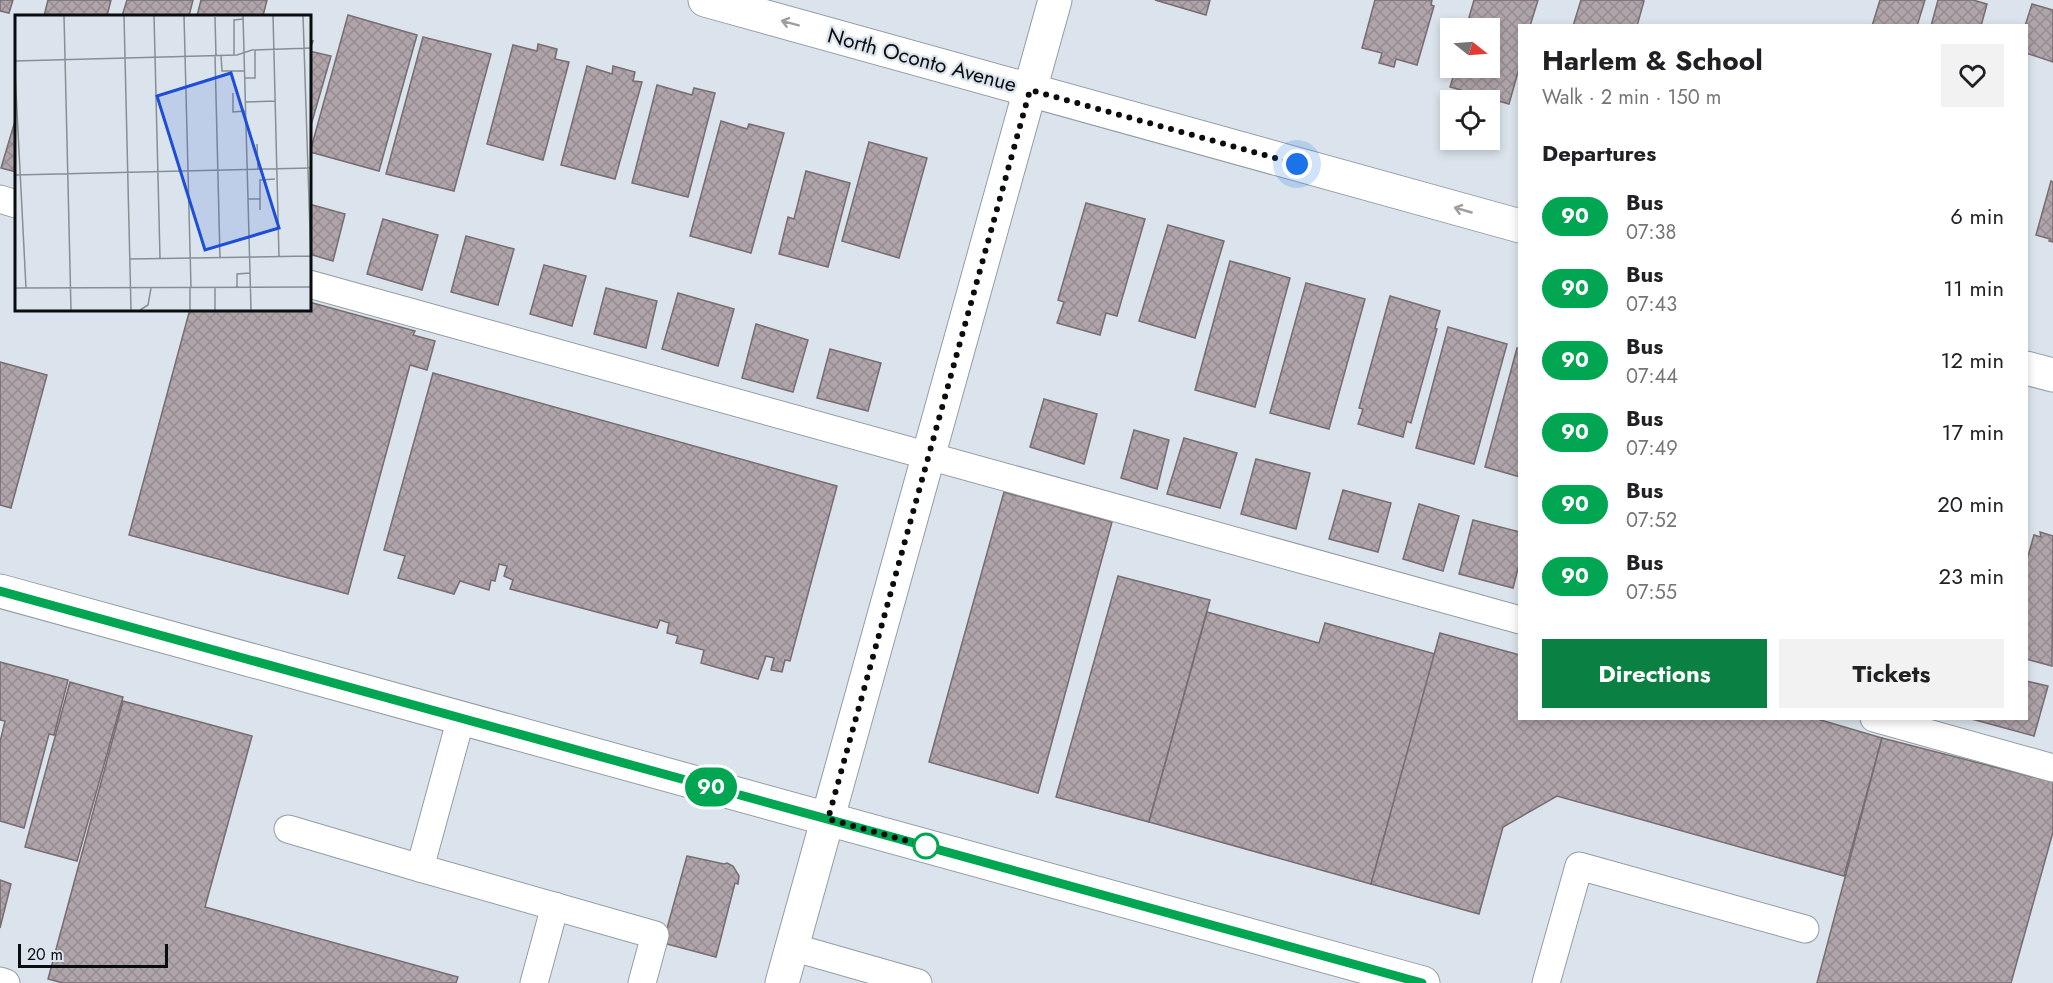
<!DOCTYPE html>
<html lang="en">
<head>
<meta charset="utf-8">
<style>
	:root { --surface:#fff; --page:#f2f2f2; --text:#202124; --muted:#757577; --accent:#0b8043 }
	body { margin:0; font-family:Jost,sans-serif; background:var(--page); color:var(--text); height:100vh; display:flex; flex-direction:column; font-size:22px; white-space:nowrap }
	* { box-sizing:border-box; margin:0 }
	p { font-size:20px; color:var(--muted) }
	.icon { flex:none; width:33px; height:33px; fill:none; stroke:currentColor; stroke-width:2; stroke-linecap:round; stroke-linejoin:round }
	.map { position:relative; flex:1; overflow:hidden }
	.details { position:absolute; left:1518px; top:24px; width:510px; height:696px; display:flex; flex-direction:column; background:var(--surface); border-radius:0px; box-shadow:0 3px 9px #0003 }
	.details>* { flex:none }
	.badge { padding:0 12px; border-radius:20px; font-size:21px; line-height:39px }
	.needle { width:39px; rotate:107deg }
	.buttons { position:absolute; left:1440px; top:18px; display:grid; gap:12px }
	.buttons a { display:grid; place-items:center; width:60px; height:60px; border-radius:0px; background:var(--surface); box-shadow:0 3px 9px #0003; font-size:30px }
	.scale { position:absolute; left:18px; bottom:15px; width:150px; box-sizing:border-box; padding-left:6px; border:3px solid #0a0d0f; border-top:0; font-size:16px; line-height:21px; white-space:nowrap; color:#0a0d0f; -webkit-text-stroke:4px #dbe4ec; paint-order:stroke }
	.you { position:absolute; width:30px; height:30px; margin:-15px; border:4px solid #fff; border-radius:50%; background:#1a73e8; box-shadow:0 0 0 9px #1a73e833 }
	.map>.badge { position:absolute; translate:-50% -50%; box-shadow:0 0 0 3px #fff }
	h2 { padding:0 24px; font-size:22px; line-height:54px }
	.round { display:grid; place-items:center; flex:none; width:63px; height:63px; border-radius:0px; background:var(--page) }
	.overview { display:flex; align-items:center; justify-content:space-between; height:102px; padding:0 24px }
	h1 { font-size:28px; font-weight:700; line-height:45px }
	.cta { display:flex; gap:12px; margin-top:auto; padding:12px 24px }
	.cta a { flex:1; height:69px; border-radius:0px; background:var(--accent); color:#fff; font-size:24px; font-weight:700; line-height:69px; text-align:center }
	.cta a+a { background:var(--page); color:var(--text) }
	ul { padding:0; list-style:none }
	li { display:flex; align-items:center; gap:18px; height:72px; padding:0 24px }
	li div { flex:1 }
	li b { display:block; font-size:22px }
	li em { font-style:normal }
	li .badge { min-width:66px; font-weight:700; text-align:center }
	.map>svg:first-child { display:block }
	.building { fill:url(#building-cross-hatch); stroke:#766c71; stroke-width:1.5 }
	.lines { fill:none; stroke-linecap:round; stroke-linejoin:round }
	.service-casing { stroke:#949da4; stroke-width:29 }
	.minor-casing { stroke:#949da4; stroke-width:35 }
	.primary-casing { stroke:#949da4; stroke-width:35 }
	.service { stroke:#fff; stroke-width:27 }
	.minor { stroke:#fff; stroke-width:33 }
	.primary { stroke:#fff; stroke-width:33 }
	.oneway { stroke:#9d9e9f }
	.line-casing { stroke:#fff; stroke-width:14 }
	.line { stroke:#00a651; stroke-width:9 }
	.walk { stroke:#0a0d0f; stroke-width:6; stroke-dasharray:0 10.8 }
	.stop-dot { fill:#fff; stroke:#00a651; stroke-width:3 }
	.labels { text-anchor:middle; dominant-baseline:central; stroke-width:4.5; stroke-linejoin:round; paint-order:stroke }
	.street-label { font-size:21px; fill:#0a0d0f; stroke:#dbe4ec }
	.inset-road { fill:none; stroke:#878e94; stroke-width:1.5 }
	.view { fill:#1d4ed8; fill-opacity:0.15; stroke:#1d4ed8; stroke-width:3 }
	.inset-edge { fill:none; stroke:#0a0d0f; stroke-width:3 }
</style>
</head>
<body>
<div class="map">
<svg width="2053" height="983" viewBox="0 0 2053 983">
	<defs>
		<pattern id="building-cross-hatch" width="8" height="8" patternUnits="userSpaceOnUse" patternTransform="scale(1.5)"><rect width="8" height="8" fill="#afa4a9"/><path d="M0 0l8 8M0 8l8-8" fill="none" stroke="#958c90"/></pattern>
	</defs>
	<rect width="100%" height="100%" fill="#dbe4ec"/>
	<!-- building -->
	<g class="building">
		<polygon points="0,0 13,0 9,13 0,11"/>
		<polygon points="48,0 111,0 107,16 44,16"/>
		<polygon points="127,0 193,0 189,16 122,16"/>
		<polygon points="201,0 267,0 263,16 197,16"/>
		<polygon points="1155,0 1210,0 1206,15"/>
		<polygon points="1375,0 1432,0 1431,5 1434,6 1417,65 1396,59 1394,67 1379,63 1382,53 1362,48"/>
		<polygon points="1474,0 1538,0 1530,26 1520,26 1520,65 1509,104 1450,87 1456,68 1490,68 1490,28 1466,28"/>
		<polygon points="1581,0 1641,0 1644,1 1637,26 1573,26"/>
		<polygon points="1880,0 1925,0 1917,26 1872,26"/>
		<polygon points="1938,0 1973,0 1987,4 1981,26 1931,26"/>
		<polygon points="2032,4 2053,10 2053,62 2026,53 2025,26"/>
		<polygon points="348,15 417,35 379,171 310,152"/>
		<polygon points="423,37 491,54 454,191 386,174"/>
		<polygon points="309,40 313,41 309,51 331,56 309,132"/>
		<polygon points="538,44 557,49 555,59 569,62 543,160 487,144 513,45 537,51"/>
		<polygon points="587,66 612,74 613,66 635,72 633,81 642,82 615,179 561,165"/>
		<polygon points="657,85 692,95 694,88 715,93 688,197 632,183"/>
		<polygon points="15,121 16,121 16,172 1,168"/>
		<polygon points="721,121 747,129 749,124 784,133 751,253 690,236"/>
		<polygon points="869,142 927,158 899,258 842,241"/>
		<polygon points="806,171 850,183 828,267 779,254 788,217 794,219"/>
		<polygon points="2051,181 2053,182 2053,242 2049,241 2050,239 2036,235"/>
		<polygon points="1086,203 1145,219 1117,316 1106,313 1100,335 1057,323 1064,302 1058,300"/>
		<polygon points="309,204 345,214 333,261 309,254"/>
		<polygon points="383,219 438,235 422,290 367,274"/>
		<polygon points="1168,225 1224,241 1195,338 1139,321"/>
		<polygon points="466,236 514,249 498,305 451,292"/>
		<polygon points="1230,261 1290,278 1255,407 1195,390"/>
		<polygon points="544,265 586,276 572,326 530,314"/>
		<polygon points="1306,283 1365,299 1329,429 1270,413"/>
		<polygon points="606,288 657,301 646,348 594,334"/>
		<polygon points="678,293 734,309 718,366 662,349"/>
		<polygon points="1390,296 1440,311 1435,328 1437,329 1411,423 1407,421 1403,437 1358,424 1363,409 1359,408"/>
		<polygon points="309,302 415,331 413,335 435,341 427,370 410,365 348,594 129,535 190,309 309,309"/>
		<polygon points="756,324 808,340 793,392 742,378"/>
		<polygon points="1448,327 1507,344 1474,464 1416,448"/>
		<polygon points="1517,348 1520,349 1520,477 1485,467"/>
		<polygon points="830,349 881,363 868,411 817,398"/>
		<polygon points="0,362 47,375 11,508 0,505"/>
		<polygon points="433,373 837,486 790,661 785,660 782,672 771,670 774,658 766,656 758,679 701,663 704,650 676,643 678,636 667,633 669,623 660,620 657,628 510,589 513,580 504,576 507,566 499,564 495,581 491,580 489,590 460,581 454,594 398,578 405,556 384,550"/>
		<polygon points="1044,399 1097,414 1084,464 1030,447"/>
		<polygon points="1134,430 1169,440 1157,489 1121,478"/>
		<polygon points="1184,438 1237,453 1220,508 1167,494"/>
		<polygon points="1256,459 1310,473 1296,529 1241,514"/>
		<polygon points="1343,490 1391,503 1378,552 1329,539"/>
		<polygon points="1004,492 1112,522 1038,793 929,762"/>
		<polygon points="1419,504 1459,516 1443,571 1403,559"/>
		<polygon points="1473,520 1520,532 1520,561 1513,588 1459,574"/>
		<polygon points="2040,532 2053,536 2052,666 2026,659 2026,563 2034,535 2041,537"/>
		<polygon points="1118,576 1210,600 1149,822 1056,797"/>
		<polygon points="1207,612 1319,643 1325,623 1435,654 1371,884 1149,822"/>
		<polygon points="1440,633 1520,655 1520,718 1814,718 1882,738 1844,876 1557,796 1503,827 1479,914 1371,884"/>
		<polygon points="0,662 68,680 54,735 49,734 24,828 0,821 0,742 5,721 0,720"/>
		<polygon points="2026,681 2048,686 2034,736 1968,718 2026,718"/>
		<polygon points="70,682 123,697 77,861 25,847"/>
		<polygon points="123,701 252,736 205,907 458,977 456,983 63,983 48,979"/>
		<polygon points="1882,738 2053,782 2053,832 2011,983 1817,983"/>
		<polygon points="687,856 724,864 727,863 733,866 739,876 738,884 735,883 716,957 663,943"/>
		<polygon points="0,880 11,884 0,928"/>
	</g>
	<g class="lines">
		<defs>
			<g id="service">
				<polyline points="0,199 16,204"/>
				<polyline points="309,284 1520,620"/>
				<polyline points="1874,718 2053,768"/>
				<polyline points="288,829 420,868 461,718"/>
				<polyline points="420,868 655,935 642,983"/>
				<polyline points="792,947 918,983"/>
				<polyline points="0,981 6,983"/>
				<polyline points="534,983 555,906"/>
				<polyline points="1546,983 1579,866 1805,929"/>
			</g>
			<g id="minor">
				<polyline points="705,0 1520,226"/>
				<polyline points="2026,368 2053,375"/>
				<polyline points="782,983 1055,0"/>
			</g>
			<polyline id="primary" points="0,591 1423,983"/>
		</defs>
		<!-- service casing -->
		<use href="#service" class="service-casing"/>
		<!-- minor casing -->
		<use href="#minor" class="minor-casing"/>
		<!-- primary casing -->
		<use href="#primary" class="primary-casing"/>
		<!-- service -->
		<use href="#service" class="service"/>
		<!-- minor -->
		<use href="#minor" class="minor"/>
		<!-- primary -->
		<use href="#primary" class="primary"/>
	</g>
	<!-- one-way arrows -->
	<defs><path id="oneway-shaft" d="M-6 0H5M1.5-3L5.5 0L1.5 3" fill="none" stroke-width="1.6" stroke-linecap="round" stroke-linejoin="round" transform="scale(1.5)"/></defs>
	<g class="oneway">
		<use href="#oneway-shaft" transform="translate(790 23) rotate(-165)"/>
		<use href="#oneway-shaft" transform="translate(1463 210) rotate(-164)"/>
	</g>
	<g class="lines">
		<defs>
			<polyline id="line" points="0,591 1422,983"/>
		</defs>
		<!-- line casing -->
		<use href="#line" class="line-casing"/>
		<!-- line -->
		<use href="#line" class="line"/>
		<!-- walk -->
		<polyline class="walk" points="926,846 828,819 1030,90 1297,164"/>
	</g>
	<!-- markers -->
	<circle class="stop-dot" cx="926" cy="846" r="12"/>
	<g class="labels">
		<!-- street labels -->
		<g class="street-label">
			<text transform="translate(922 60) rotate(15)">North Oconto Avenue</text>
		</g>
	</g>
	<!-- overview -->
	<g transform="translate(15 15)">
		<rect width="296" height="296" fill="#dbe4ec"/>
		<path class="inset-road" d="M49,0L56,295M109,0L116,295M139,0L145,243M169,0L176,273M228,0L236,295M258,0L264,242M288,0L296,247M200,2L201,41M206,40L207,56H229M219,40V5L228,4M200,41L205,243M0,46L222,40L237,35L296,33M0,57L11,273M230,63H240V35M218,78V97L231,96M230,87L260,86M242,129L243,154M0,160L296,153M233,184H245V195M245,184V165L260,164M115,244L296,241M0,273L296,272M175,273V295M222,273V259L235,258M125,295L133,290L136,273M200,295V273"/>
		<path class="view" d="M216,58L264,213L190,235L142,81Z"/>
		<rect width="296" height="296" class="inset-edge"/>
	</g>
</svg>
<div class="buttons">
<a><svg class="needle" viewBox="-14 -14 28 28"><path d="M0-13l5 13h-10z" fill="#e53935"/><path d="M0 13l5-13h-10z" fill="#757577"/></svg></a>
<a><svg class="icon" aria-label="locate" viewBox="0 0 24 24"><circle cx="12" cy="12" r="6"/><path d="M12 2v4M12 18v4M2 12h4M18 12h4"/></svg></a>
</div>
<div class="scale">20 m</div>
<div class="you" style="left:1297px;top:164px"></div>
<b class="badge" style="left:711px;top:787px;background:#00a651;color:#fff">90</b>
<section class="details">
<div class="overview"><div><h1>Harlem &amp; School</h1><p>Walk · 2 min · 150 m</p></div><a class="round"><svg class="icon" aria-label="heart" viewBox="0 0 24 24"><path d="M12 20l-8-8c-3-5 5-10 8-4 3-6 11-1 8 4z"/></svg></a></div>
<h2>Departures</h2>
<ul>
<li><span class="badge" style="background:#00a651;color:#fff">90</span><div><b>Bus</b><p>07:38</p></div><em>6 min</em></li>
<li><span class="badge" style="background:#00a651;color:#fff">90</span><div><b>Bus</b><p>07:43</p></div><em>11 min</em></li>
<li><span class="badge" style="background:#00a651;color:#fff">90</span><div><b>Bus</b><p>07:44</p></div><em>12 min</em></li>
<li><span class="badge" style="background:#00a651;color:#fff">90</span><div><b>Bus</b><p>07:49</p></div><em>17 min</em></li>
<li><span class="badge" style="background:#00a651;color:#fff">90</span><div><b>Bus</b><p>07:52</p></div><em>20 min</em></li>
<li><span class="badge" style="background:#00a651;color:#fff">90</span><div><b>Bus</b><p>07:55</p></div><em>23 min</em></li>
</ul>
<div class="cta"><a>Directions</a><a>Tickets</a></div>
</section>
</div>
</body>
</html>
